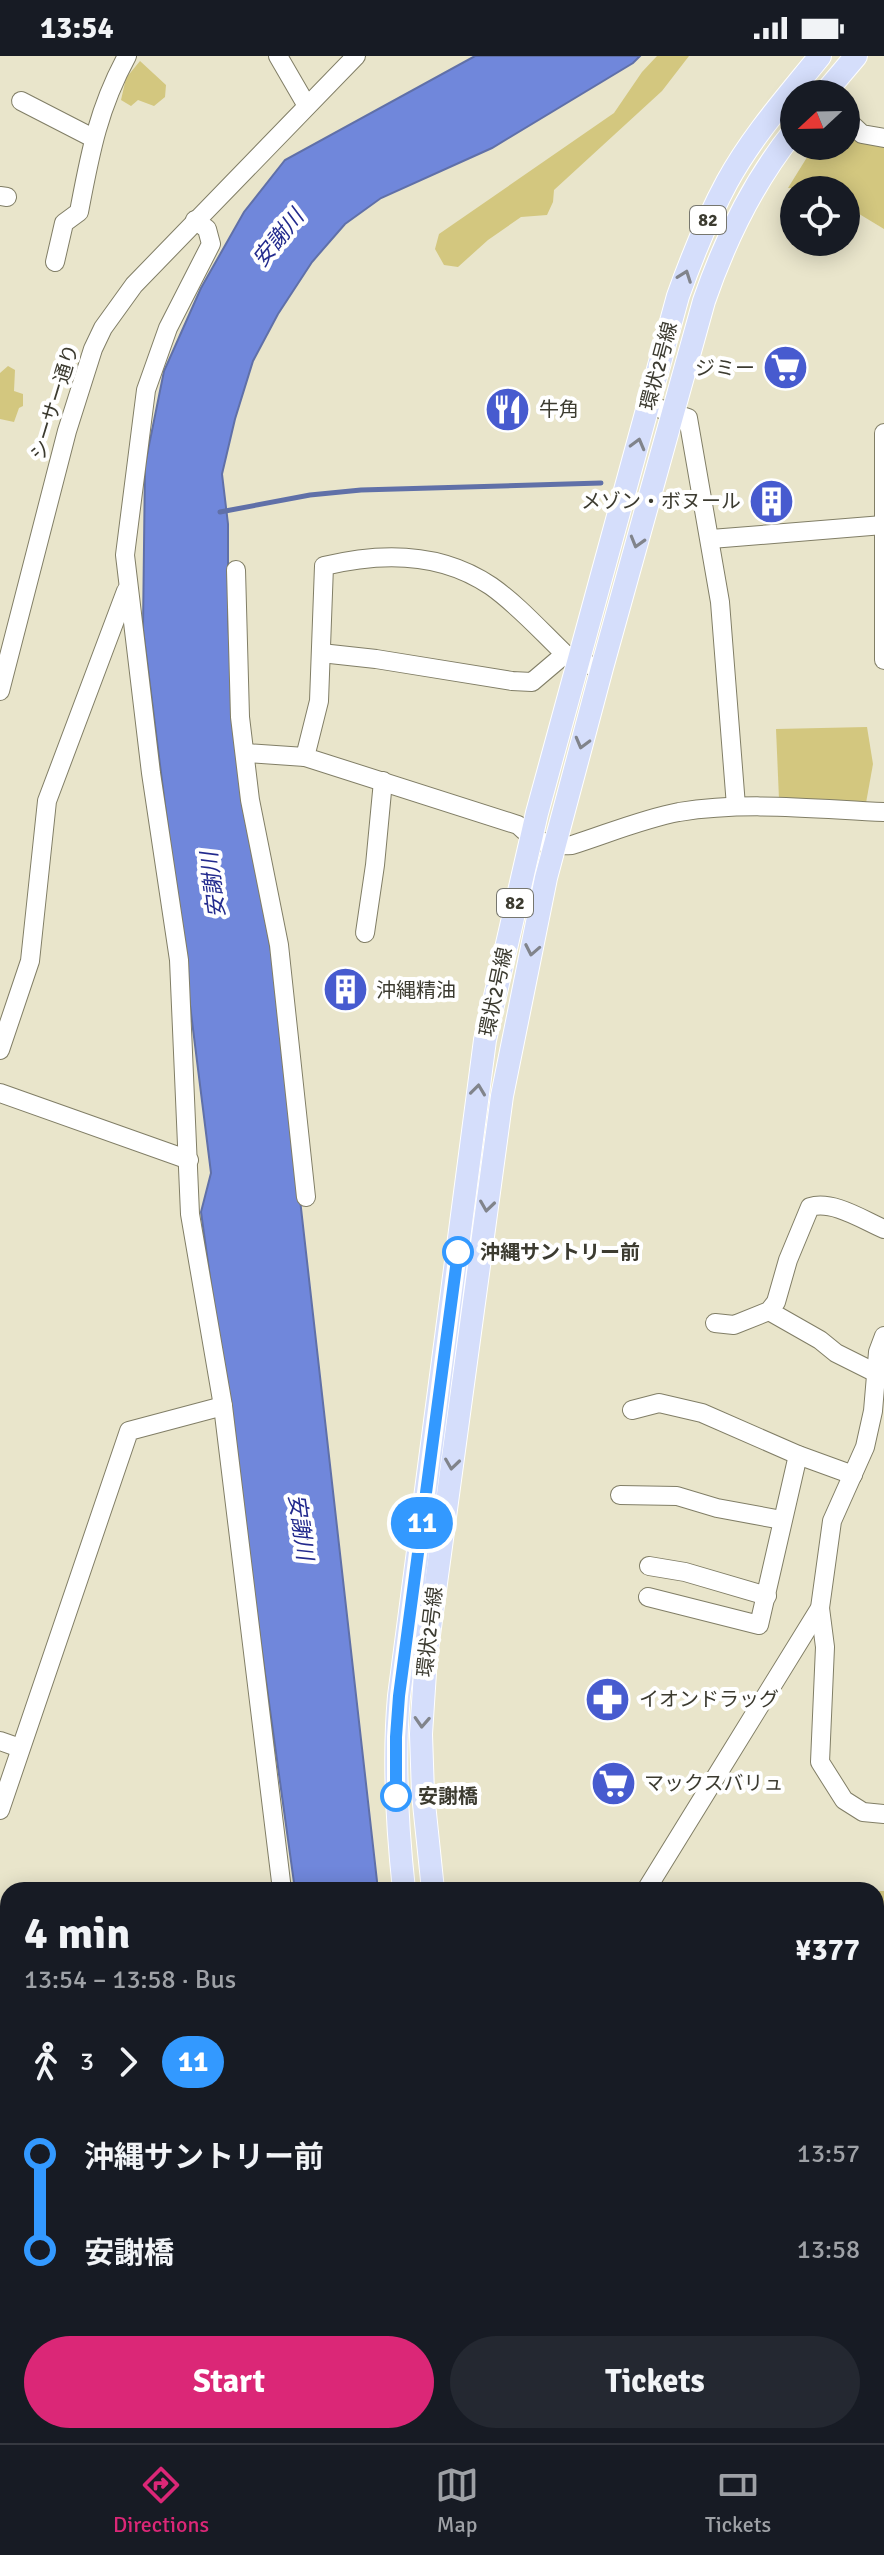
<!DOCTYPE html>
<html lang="en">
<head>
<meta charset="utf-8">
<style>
	:root { --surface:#171b24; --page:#242831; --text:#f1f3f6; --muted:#9ea1a6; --line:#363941; --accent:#db2777 }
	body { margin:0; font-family:Signika,"Noto Sans JP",sans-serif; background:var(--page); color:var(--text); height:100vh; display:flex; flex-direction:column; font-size:30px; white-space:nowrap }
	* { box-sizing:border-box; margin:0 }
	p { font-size:26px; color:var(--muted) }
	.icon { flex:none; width:44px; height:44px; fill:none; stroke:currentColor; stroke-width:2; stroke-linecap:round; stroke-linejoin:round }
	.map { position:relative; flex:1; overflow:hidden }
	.panel { position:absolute; left:0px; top:1826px; width:884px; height:562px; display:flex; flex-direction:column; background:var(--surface); border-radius:24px 24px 0 0; box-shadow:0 4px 20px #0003 }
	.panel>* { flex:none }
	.badge { padding:0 16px; border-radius:26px; font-size:28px; line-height:52px }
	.needle { width:52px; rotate:248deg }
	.controls { position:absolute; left:780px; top:24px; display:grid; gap:16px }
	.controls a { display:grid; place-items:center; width:80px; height:80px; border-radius:50%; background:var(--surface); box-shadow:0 4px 20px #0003; font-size:40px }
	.map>.badge { position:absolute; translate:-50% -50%; box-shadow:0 0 0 4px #fff }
	.legs { display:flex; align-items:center; gap:12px; height:88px; padding:0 24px; font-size:26px }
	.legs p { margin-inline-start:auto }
	.headline { display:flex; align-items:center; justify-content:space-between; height:136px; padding:0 24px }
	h1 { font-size:44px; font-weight:700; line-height:60px }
	.action { display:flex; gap:16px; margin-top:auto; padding:16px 24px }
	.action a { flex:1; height:92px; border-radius:48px; background:var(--accent); color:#fff; font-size:32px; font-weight:700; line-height:92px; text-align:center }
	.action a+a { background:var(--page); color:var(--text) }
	ul { padding:0 24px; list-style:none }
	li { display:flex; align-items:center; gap:28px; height:96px; font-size:30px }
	li i { display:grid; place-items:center; width:12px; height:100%; margin:0 10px; background:currentColor }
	li i::after { content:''; width:20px; height:20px; margin:-10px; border:6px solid; border-radius:50%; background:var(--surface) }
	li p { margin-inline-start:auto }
	li:first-child i { background:linear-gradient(#0000 50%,currentColor 0) }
	li:last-child i { background:linear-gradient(currentColor 50%,#0000 0) }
	.status { display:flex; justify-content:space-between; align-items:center; height:56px; padding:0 40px; background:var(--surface); direction:ltr }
	.status svg { height:22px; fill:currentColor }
	.tab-bar { display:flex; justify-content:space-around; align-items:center; height:112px; border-top:2px solid var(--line); background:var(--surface); font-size:22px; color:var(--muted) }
	.tab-bar a { display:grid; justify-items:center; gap:4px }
	.tab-bar .on { color:var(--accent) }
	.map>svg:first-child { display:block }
	.green { fill:#d3c77f }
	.water { fill:#7087db; stroke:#6070a8; stroke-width:2 }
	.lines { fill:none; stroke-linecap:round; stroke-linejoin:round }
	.stream { stroke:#6070a8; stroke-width:5 }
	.minor-casing { stroke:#817e66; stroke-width:20 }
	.major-casing { stroke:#fff; stroke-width:24 }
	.highway-casing { stroke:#fff; stroke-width:28 }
	.minor { stroke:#fff; stroke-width:18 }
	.major { stroke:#d5defb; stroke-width:22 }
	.highway { stroke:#b9c8f8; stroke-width:26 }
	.oneway { stroke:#81848b }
	.line-1-casing { stroke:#fff; stroke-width:18 }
	.line-1 { stroke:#39f; stroke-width:12 }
	.stop-1-dot { fill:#fff; stroke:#39f; stroke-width:4 }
	.labels { text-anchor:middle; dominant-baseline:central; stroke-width:8; stroke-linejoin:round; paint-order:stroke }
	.shield { fill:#fff; stroke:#76766e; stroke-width:2 }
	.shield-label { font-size:18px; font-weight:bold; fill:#3c3b30 }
	.street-label { font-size:20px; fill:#3c3b30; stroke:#fff }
	.poi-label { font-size:20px; fill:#3c3b30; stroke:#fff; text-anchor:start }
	.stop-label { font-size:20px; font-weight:bold; fill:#3c3b30; stroke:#fff; text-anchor:start }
	.water-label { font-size:22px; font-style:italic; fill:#222a8d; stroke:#fff }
</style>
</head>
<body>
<div class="status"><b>13:54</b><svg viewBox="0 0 49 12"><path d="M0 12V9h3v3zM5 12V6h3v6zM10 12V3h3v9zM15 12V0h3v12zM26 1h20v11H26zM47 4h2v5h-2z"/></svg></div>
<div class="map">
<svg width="884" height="2387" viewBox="0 0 884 2387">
	<rect width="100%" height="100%" fill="#e9e5cb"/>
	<!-- green -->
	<g class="green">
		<polygon points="657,0 689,0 662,35 554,134 553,146 547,159 521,161 488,184 458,211 444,209 435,193 439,178 614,57 642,16"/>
		<polygon points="140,5 166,29 165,41 154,50 138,44 131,50 121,44 126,22"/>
		<polygon points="846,76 862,87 884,90 884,173 846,150 846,134 788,132 814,90 846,90"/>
		<polygon points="8,310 15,314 14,335 23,338 23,350 19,352 14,366 0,363 0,317"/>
		<polygon points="867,671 873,708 866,747 779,743 776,673"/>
		<polygon points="876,1835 884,1835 884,1894 876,1873"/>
	</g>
	<!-- water -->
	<g class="water">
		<polygon points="475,0 640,0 633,7 492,92 381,142 345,168 312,206 278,258 253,305 235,363 222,418 228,468 228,564 235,680 274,913 378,1834 295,1834 201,1156 211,1117 143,573 145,409 164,315 201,232 244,156 285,104"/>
		<polygon points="189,2380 262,2380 261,2387 187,2387"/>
	</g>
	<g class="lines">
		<!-- stream -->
		<polyline class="stream" points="220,456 310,439 361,434 601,427"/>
		<defs>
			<g id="minor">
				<polyline points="278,0 307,50"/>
				<polyline points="21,45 93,82"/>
				<polyline points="846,63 862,78 884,82"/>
				<polyline points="0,140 7,141"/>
				<polyline points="195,164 207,173 211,188 168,272 146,334 125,499 151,717 179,904 190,1158 223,1350 282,1834"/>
				<path d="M55,206L64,167L79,156C90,98 98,53 127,0"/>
				<polyline points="649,349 688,362 720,546 736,750"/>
				<polyline points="884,377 884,604"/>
				<polyline points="711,483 883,469"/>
				<polyline points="236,514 240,661 250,744 279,889 306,1141"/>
				<polyline points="321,597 376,603 512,625 532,626 565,598 577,606 602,612"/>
				<path d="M565,598C541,575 518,549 491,530C441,496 381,496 324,510L319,645L305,701L518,769C534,785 549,791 572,789C607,778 642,763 679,756C747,745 816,753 884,756"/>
				<polyline points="0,635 67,375 93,293 103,272 134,229 356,0"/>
				<polyline points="246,697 305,701"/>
				<polyline points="365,877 375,809 383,725"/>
				<polyline points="0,994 30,905 47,745 126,535"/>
				<polyline points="0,1037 189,1104"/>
				<polyline points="769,1255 820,1284 836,1297 876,1317"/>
				<path d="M715,1267L734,1269L769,1255L776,1246L788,1204L810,1151C833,1144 863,1164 884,1173"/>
				<polyline points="632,1354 659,1347 702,1357 798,1399 853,1419"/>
				<polyline points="620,1439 677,1440 717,1452 782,1464"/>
				<polyline points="649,1510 685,1516 767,1540"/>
				<polyline points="648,1541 759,1569 798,1399"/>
				<polyline points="820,1552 825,1591 820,1706 844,1744 863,1756 884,1758"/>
				<polyline points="0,1685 20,1692"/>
				<polyline points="0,1754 129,1375 223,1350"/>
				<polyline points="646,1834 820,1552 832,1465 865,1391 873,1355 878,1296 884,1280"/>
				<polyline points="876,2247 884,2249"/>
				<polyline points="472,2380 475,2387"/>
				<polyline points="498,2380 500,2387"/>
				<polyline points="613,2380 616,2387"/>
				<polyline points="706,2380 707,2387"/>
				<polyline points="117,2387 119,2380"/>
				<polyline points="283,2387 285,2380"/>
			</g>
			<g id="major">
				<polyline points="824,38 856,0"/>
				<path d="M404,1834C397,1769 393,1705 399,1640L485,984L537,757L678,240C692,201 707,163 727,126C752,80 787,41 820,0"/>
				<path d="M433,1834L423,1738L421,1678L426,1601L502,1040L546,822L602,612L704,245C725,184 753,126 794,75"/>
			</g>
			<g id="highway">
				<polyline points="0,1923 8,1925"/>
				<polyline points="0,1945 8,1947"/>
				<polyline points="0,1968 8,1970"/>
				<polyline points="0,1992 8,1994"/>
				<polyline points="876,2157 884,2159"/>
				<polyline points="876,2181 884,2183"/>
				<polyline points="876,2204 884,2207"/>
				<polyline points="876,2228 884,2230"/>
			</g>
		</defs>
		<!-- minor casing -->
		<use href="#minor" class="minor-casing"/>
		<!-- major casing -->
		<use href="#major" class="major-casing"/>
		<!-- highway casing -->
		<use href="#highway" class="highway-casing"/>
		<!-- minor -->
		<use href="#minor" class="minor"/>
		<!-- major -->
		<use href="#major" class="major"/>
		<!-- highway -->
		<use href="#highway" class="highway"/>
	</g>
	<!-- one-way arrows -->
	<defs><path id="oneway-chevron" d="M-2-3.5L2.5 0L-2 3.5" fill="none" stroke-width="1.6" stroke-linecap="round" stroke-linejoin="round" transform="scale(2)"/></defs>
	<g class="oneway">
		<use href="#oneway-chevron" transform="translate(685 220) rotate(-70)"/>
		<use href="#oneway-chevron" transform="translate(638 388) rotate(-75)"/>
		<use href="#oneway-chevron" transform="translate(637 486) rotate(106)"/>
		<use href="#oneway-chevron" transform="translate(582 687) rotate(105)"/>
		<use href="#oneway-chevron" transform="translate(532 894) rotate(101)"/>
		<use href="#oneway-chevron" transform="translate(478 1034) rotate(-83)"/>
		<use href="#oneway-chevron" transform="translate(487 1150) rotate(98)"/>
		<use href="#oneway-chevron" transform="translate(452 1408) rotate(98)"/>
		<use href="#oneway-chevron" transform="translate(422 1666) rotate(93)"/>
	</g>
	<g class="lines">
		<defs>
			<polyline id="line-1" points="396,1740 396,1681 399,1640 458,1196"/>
		</defs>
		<!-- line-1 casing -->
		<use href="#line-1" class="line-1-casing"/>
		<!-- line-1 -->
		<use href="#line-1" class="line-1"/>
	</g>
	<!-- icons -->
	<defs>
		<symbol id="supermarket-disc" viewBox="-11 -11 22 22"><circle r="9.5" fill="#475bcf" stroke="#fff"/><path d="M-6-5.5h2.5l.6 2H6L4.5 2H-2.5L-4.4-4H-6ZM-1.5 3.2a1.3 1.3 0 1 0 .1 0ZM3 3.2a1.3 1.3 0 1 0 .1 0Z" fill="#fff"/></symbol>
		<symbol id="restaurant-disc" viewBox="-11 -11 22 22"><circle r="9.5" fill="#475bcf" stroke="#fff"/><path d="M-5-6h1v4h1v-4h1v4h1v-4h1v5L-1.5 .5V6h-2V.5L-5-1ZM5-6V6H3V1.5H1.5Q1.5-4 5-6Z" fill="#fff"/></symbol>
		<symbol id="building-disc" viewBox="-11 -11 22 22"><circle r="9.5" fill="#475bcf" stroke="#fff"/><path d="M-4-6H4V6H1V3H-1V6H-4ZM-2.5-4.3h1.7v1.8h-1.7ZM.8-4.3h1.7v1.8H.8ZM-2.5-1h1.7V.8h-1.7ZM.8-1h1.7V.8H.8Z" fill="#fff"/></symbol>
		<symbol id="pharmacy-disc" viewBox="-11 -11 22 22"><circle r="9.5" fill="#475bcf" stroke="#fff"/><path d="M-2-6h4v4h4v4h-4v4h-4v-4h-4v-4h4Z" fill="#fff"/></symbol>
	</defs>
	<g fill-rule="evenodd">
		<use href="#supermarket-disc" x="760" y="286" width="51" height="51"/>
		<use href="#restaurant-disc" x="482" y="328" width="51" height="51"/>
		<use href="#building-disc" x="746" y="420" width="51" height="51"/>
		<use href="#building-disc" x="320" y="908" width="51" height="51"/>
		<use href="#pharmacy-disc" x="582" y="1618" width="51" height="51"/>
		<use href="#supermarket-disc" x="588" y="1702" width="51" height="51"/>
	</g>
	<!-- markers -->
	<g class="stop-1-dot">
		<circle cx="458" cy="1196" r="14"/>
		<circle cx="396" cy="1740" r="14"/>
	</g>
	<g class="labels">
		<!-- shield labels -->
		<g class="shield">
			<rect x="690" y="150" width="36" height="28" rx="6"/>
			<rect x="497" y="833" width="36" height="28" rx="6"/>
		</g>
		<g class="shield-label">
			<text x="708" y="164">82</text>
			<text x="515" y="847">82</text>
		</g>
		<!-- street labels -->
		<g class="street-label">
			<text transform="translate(659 310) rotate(-75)">環状2号線</text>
			<text transform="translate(55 346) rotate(-73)">シーサー通り</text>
			<text transform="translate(496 936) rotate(-78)">環状2号線</text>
			<text transform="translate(430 1576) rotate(-83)">環状2号線</text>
		</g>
		<!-- poi labels -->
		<g class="poi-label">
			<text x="755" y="312" text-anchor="end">ジミー</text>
			<text x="539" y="353">牛角</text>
			<text x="741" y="445" text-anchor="end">メゾン・ボヌール</text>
			<text x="376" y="934">沖縄精油</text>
			<text x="639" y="1643">イオンドラッグ</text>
			<text x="644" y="1727">マックスバリュ</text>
		</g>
		<!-- stop labels -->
		<g class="stop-label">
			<text x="480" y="1196">沖縄サントリー前</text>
			<text x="418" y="1740">安謝橋</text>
		</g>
		<!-- water labels -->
		<g class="water-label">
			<text transform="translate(278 182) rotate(-51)">安謝川</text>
			<text transform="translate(213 829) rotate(-97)">安謝川</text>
			<text transform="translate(301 1471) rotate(82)">安謝川</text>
		</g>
	</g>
</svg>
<div class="controls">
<a><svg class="needle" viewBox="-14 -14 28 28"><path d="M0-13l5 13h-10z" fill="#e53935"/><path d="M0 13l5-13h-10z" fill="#9ea1a6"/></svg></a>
<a><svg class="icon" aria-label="locate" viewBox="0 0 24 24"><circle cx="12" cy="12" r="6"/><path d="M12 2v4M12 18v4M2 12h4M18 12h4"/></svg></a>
</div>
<b class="badge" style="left:422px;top:1467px;background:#39f;color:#fff">11</b>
<section class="panel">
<div class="headline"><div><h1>4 min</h1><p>13:54 – 13:58 · Bus</p></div><b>¥377</b></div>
<div class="legs"><svg class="icon" aria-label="walk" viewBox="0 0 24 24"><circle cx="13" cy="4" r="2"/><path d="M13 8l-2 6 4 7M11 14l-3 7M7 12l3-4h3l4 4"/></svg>3<svg class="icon" aria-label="forward" viewBox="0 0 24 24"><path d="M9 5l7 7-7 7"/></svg><b class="badge" style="background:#39f;color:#fff">11</b></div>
<ul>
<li><i style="color:#39f"></i><b>沖縄サントリー前</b><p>13:57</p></li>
<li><i style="color:#39f"></i><b>安謝橋</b><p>13:58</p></li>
</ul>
<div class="action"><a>Start</a><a>Tickets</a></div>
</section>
</div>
<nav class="tab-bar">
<a class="on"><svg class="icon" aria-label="directions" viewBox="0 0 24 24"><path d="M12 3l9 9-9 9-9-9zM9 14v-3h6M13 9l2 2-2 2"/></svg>Directions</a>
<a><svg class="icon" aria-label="map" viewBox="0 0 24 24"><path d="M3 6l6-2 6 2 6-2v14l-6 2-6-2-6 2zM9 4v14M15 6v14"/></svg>Map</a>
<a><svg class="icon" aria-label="tickets" viewBox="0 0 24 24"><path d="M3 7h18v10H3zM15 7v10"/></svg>Tickets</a>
</nav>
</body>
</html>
